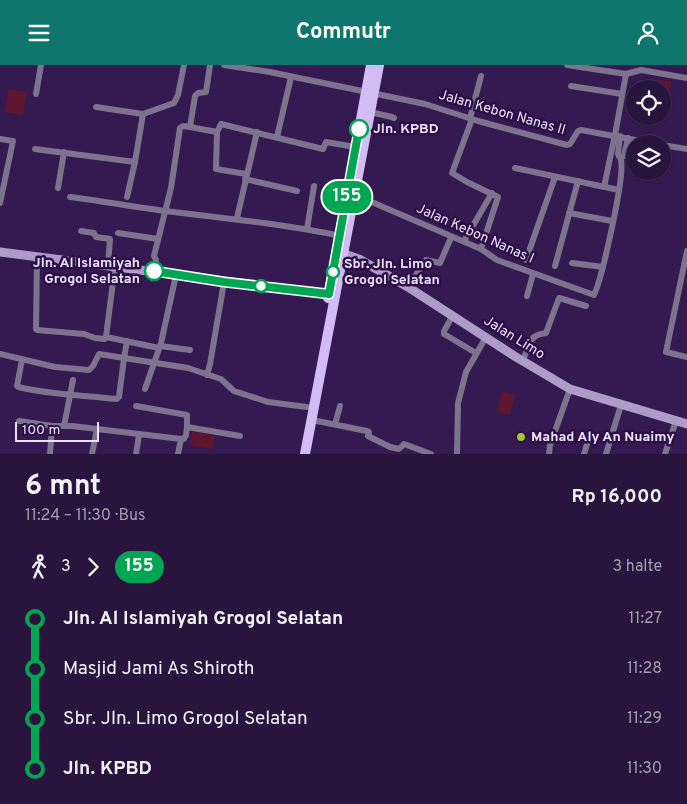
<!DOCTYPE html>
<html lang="id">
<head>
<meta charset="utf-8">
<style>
	:root { --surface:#28143d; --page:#342148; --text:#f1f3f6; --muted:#a59eb0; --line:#443357; --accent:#0f766e }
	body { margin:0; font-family:Overpass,sans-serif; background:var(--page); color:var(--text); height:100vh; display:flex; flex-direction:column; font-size:19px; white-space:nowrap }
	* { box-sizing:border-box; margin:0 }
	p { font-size:16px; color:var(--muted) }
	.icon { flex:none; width:28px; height:28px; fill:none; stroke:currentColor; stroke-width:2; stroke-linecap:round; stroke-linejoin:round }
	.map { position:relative; height:389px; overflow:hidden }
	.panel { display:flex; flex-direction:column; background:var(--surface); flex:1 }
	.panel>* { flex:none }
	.badge { padding:0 10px; border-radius:16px; font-size:18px; line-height:32px }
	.tools { position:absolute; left:626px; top:15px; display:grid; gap:10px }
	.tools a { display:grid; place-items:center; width:45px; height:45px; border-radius:50%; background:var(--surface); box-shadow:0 1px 4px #0004,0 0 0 1px var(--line); font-size:25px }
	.scale { position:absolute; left:15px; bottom:12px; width:84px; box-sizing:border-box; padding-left:5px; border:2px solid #ece1fc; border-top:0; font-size:14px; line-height:18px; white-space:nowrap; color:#ece1fc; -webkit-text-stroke:4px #2b0f45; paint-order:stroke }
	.map>.badge { position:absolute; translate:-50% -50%; box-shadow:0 0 0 2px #fff }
	.legs { display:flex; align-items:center; gap:8px; height:55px; padding:0 25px; font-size:16px }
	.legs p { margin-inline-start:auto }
	.head { display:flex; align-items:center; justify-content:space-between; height:85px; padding:0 25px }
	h1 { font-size:28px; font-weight:700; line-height:38px }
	ul { padding:0 25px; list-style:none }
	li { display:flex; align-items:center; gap:18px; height:50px; font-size:19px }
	li i { display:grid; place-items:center; width:8px; height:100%; margin:0 6px; background:currentColor }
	li i::after { content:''; width:12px; height:12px; margin:-6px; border:4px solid; border-radius:50%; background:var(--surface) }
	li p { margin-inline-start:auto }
	li:first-child i { background:linear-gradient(#0000 50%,currentColor 0) }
	li:last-child i { background:linear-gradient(currentColor 50%,#0000 0) }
	header { display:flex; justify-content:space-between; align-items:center; height:65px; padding:0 25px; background:var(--accent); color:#fff; font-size:22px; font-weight:700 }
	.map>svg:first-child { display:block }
	.green { fill:#5e152f }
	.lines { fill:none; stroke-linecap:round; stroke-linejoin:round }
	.street { stroke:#7e738e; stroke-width:6 }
	.secondary { stroke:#ae9cc8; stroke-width:9 }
	.primary { stroke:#d3bbf4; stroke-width:10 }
	.line-1-casing { stroke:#fff; stroke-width:11 }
	.line-1 { stroke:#00a651; stroke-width:8 }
	.stop-1-dot { fill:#fff; stroke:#00a651; stroke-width:2.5 }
	.poi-dot { fill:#a1c92a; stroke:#2b0f45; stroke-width:2 }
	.labels { text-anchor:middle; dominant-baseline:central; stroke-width:5; stroke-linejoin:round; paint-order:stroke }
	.street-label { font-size:14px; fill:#ece1fc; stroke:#2b0f45 }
	.stop-label { font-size:14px; font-weight:bold; fill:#ece1fc; stroke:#2b0f45; text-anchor:start }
	.poi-label { font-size:14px; font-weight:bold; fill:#ece1fc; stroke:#2b0f45; text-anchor:start }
</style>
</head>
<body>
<header><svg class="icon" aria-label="menu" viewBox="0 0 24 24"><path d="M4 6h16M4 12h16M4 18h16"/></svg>Commutr<svg class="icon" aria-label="person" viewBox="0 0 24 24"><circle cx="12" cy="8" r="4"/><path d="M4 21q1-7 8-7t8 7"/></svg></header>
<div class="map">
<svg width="687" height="389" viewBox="0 0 687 389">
	<rect width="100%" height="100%" fill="#351a51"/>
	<!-- green -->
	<g class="green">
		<polygon points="658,14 672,17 667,40 663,39 662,24 657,24"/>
		<polygon points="9,24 27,27 23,50 5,47"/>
		<polygon points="502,326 515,329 510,350 497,347"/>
		<polygon points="192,367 215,370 213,384 190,380"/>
	</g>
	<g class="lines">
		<!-- street -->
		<g class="street">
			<polyline points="224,0 270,7 425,39 478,56 567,80 570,79 578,66 581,65 657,79"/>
			<polyline points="567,0 626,9 641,5 687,13"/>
			<polyline points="571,21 622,29"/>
			<polyline points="36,29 41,0"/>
			<polyline points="96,42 143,49 174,38 178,30 184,0"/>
			<polyline points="370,47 392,52 394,53"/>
			<polyline points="470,53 481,11"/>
			<polyline points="472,54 452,108 467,117 498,132 481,184"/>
			<polyline points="190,62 217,67 221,59 323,84 326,77 355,82"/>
			<polyline points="217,67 216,104 246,109"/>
			<polyline points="277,72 291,12"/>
			<polyline points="0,74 13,76 0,138"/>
			<polyline points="662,80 687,84"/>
			<polyline points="35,84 135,97 143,49"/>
			<polyline points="621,93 624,91 628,73"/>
			<polyline points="515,103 619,125"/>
			<polyline points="245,114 297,126"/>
			<polyline points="604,122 615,70 626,9"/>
			<polyline points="58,123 64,87"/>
			<path d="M353,129L481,184L497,195L594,230C602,213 625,112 621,95C621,94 618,90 618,89L620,71"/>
			<path d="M70,132C102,136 134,142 165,146C224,153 283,159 341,171"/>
			<polyline points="127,132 135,97"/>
			<polyline points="569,148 612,156"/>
			<polyline points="237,153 257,67"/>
			<polyline points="307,164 314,121"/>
			<polyline points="81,166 94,168 96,172 110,174 108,200"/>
			<polyline points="118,168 158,174"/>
			<polyline points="464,176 492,128"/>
			<polyline points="687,186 666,287 687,292"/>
			<polyline points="37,192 36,264 37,265 84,269 95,273 105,274 106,272"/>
			<polyline points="526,195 555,112"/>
			<polyline points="572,198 603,202"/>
			<polyline points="115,201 106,272 159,283"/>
			<polyline points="555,201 578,116"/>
			<polyline points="154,206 156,195 154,191 171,123 180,63 183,61 190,62 195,31 198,28 206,27 210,0"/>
			<polyline points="408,222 426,195 440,198 450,175"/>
			<polyline points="527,231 533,209"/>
			<polyline points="453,250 444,266 444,269 476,288"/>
			<polyline points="160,281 190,285"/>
			<polyline points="0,289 55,302 89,305 93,301 99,289 124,293 127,276"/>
			<path d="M22,295L17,321L18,322C51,330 84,330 117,334L119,332L124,293L188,303L221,314L234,326L268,337L307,342"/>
			<path d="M523,296C529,280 528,270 546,268L559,233L586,241"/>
			<polyline points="207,310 210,299 224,217"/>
			<polyline points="145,324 161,278 176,210"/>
			<polyline points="136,341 187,350 187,362"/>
			<polyline points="312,355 367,366 369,367 368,371 390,382 399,384 404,379 431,389"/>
			<polyline points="19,356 52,361 72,361 181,374 184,374 186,370 187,362 240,371"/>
			<polyline points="335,359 340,341"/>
			<polyline points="64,361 73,315"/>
			<polyline points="50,389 52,361"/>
			<polyline points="92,389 97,364"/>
			<polyline points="136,389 139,370"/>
			<polyline points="178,389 181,374"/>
			<polyline points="457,389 458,338 466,307 486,272"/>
			<polyline points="549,389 550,380 570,324"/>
			<polyline points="584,389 590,369"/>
			<polyline points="606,389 621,340"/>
			<polyline points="665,389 676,356"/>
		</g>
		<!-- secondary -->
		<g class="secondary">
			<polyline points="0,187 334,230"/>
			<polyline points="338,187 359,194 408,222 516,292 570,324 687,359"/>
		</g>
		<!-- primary -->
		<g class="primary">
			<polyline points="328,233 371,0"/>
			<polyline points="305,389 379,0"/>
		</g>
	</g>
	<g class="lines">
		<defs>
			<polyline id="line-1" points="154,206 224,217 329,229 359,64"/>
		</defs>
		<!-- line-1 casing -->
		<use href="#line-1" class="line-1-casing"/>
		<!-- line-1 -->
		<use href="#line-1" class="line-1"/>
	</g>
	<!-- markers -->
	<g class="stop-1-dot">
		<circle cx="359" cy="64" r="9"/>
		<circle cx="154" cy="206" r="9"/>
		<circle cx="333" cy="207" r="6"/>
		<circle cx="261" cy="221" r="6"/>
	</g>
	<circle class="poi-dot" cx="521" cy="372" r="5"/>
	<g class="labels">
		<!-- street labels -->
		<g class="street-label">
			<text transform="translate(502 48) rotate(16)">Jalan Kebon Nanas II</text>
			<text transform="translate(475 169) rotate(24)">Jalan Kebon Nanas I</text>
			<text transform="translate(514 273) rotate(32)">Jalan Limo</text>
		</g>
		<!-- stop labels -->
		<g class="stop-label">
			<text x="373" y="64">Jln. KPBD</text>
			<text x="140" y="198" text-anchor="end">Jln. Al Islamiyah<tspan x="140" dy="16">Grogol Selatan</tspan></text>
			<text x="344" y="199">Sbr. Jln. Limo<tspan x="344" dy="16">Grogol Selatan</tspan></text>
		</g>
		<!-- poi labels -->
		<g class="poi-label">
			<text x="531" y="372">Mahad Aly An Nuaimy</text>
		</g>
	</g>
</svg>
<div class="tools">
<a><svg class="icon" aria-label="locate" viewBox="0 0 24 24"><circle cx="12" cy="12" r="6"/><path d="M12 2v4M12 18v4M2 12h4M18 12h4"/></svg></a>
<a><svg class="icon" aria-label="layers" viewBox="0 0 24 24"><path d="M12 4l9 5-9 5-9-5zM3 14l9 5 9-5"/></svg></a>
</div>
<div class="scale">100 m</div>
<b class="badge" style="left:347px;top:132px;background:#00a651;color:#fff">155</b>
</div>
<section class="panel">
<div class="head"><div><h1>6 mnt</h1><p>11:24 – 11:30 · Bus</p></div><b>Rp 16,000</b></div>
<div class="legs"><svg class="icon" aria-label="walk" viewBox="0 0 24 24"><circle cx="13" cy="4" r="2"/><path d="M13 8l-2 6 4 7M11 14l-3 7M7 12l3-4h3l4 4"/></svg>3<svg class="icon" aria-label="forward" viewBox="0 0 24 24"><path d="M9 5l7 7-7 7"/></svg><b class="badge" style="background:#00a651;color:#fff">155</b><p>3 halte</p></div>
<ul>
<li><i style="color:#00a651"></i><b>Jln. Al Islamiyah Grogol Selatan</b><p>11:27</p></li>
<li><i style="color:#00a651"></i><span>Masjid Jami As Shiroth</span><p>11:28</p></li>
<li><i style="color:#00a651"></i><span>Sbr. Jln. Limo Grogol Selatan</span><p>11:29</p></li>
<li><i style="color:#00a651"></i><b>Jln. KPBD</b><p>11:30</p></li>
</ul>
</section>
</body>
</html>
